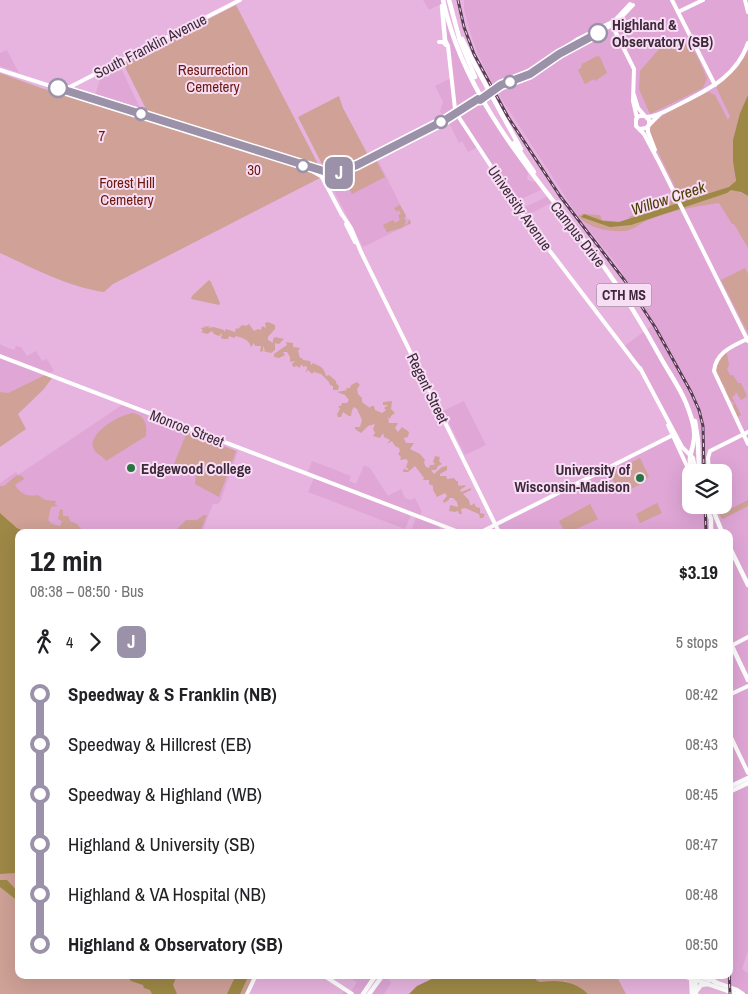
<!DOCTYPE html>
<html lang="en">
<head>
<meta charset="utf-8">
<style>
	:root { --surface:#fff; --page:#f6f6f6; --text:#202124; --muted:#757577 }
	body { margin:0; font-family:"Archivo Narrow",sans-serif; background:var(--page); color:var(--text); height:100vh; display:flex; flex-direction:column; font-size:19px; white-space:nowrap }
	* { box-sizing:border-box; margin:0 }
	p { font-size:16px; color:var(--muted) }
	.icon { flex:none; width:28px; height:28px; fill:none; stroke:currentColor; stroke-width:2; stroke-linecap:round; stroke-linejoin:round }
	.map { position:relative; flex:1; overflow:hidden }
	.details { position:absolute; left:15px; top:529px; width:718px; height:450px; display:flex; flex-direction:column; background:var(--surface); border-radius:10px; box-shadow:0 5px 20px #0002 }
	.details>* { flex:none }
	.badge { padding:0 10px; border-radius:8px; font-size:18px; line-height:32px }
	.buttons { position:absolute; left:682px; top:464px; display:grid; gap:10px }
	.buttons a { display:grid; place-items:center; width:50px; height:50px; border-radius:10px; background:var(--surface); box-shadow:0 5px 20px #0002; font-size:25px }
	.map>.badge { position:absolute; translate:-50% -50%; box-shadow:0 0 0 2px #fff }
	.legs { display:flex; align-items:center; gap:8px; height:55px; padding:0 15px; font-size:16px }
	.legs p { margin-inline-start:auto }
	.overview { display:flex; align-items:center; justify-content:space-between; height:85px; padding:0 15px }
	h1 { font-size:28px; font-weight:800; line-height:38px }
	ul { padding:0 15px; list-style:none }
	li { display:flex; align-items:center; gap:18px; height:50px; font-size:19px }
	li i { display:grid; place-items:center; width:8px; height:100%; margin:0 6px; background:currentColor }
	li i::after { content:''; width:12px; height:12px; margin:-6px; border:4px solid; border-radius:50%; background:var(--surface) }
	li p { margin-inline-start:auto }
	li:first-child i { background:linear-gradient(#0000 50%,currentColor 0) }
	li:last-child i { background:linear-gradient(currentColor 50%,#0000 0) }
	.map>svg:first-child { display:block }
	.built { fill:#dfa6d6; fill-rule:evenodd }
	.green { fill:#cfa197 }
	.water { fill:#9d8846 }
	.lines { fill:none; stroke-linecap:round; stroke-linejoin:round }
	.secondary { stroke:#fff; stroke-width:4 }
	.primary { stroke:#fff; stroke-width:4.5 }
	.rail-casing { stroke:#563d52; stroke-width:3 }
	.rail { stroke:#f8def4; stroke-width:1; stroke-dasharray:4; stroke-linecap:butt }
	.line-1-casing { stroke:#fff; stroke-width:11 }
	.line-1 { stroke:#9b92aa; stroke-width:8 }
	.stop-1-dot { fill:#fff; stroke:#9b92aa; stroke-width:2.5 }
	.poi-dot { fill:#297443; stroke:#f8def4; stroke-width:2 }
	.labels { text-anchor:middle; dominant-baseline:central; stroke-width:4; stroke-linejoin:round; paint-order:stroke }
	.shield { fill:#f8def4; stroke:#755f72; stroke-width:1 }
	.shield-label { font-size:14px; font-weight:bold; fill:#3d293a }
	.stop-label { font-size:15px; font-weight:bold; fill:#3d293a; stroke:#f8def4; text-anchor:start }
	.street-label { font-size:15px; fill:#3d293a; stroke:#f8def4 }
	.park-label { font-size:15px; fill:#6c180c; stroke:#f8def4 }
	.poi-label { font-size:15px; font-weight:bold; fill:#3d293a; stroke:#f8def4; text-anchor:start }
	.water-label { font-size:16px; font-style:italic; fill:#4c3c05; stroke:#f8def4 }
</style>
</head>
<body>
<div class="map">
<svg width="748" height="994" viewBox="0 0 748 994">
	<rect width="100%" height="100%" fill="#e7b4df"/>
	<!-- built -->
	<g class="built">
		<polygon points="423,0 443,0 448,24 479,92 521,160 528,173 527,180 536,182 543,189 515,202 478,147 468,152 462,141 459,143 447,119 445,120 440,111 443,102 435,86 451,78 441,4 429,10"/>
		<path d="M464,0H748V95L740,113L733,162L736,181L748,196V951L742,969L748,973V994H730V992L736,994L730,987L729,968V532H502L496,525L675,434L652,389L623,347L653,325L618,266L578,216L497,92L532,75L544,66L573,51L569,43L520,73L493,85L478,54L471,35L464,9ZM691,472H724V505H691Z"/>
		<polygon points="7,50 10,56 19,73 0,66 0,53"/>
		<polygon points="119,64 141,110 95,96 102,72"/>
		<polygon points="377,158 410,224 363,247 329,181"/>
		<polygon points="548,196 553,202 524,217 519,210"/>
		<polygon points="0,342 1,345 14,350 16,346 21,347 27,356 36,351 42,361 47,359 54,371 8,393 0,392"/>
		<polygon points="464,401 486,445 465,455 443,411"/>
		<polygon points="122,405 238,451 220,502 217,504 213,504 202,532 26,532 0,513 0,483 16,472 18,475"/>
		<polygon points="312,461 351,476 349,481 356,484 364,465 370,468 388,496 401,489 405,498 411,500 415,498 422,512 419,517 440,526 438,532 411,531 416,517 411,515 405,529 308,492 314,478 307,474"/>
		<polygon points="356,975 368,975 373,979 363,994 342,994 345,990 350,993 357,982 353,980"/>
		<polygon points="383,975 387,975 391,983 384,994 369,994"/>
	</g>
	<!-- green -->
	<g class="green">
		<polygon points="236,5 319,166 316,167 148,113 123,63"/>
		<path d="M674,41L675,43C694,39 700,64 707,78L703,88L650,114L639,89L640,71L660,48Z"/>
		<path d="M748,51V95L740,113L733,140V162L737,191L748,196V248L734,224H732L719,203C696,206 671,211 648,220C641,223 632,231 624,231C609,232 588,228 578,216L583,214L600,215L602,220L619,222L629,219V217L680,197C676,187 649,137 650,129C652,117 698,97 709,92L715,95L728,120L730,116L716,87L737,68Z"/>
		<polygon points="597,56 600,57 607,73 595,81 594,79 585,84 578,70 581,68 582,64"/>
		<path d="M0,73L41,88L146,118L299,168L314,173L320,178L113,284L104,292C68,287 33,268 0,253Z"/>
		<polygon points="339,96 343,108 368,155 333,172 324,168 298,117"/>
		<polygon points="376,160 385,177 352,194 343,177"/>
		<polygon points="400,205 406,216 404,218 406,221 404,226 408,223 409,218 411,223 401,228 387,232 383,225 393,220 395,223 400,220 398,215 401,214 399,210 397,212 394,208"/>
		<polygon points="745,268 748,274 748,333 721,280"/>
		<polygon points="209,280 211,282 220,303 219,305 191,299 192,296"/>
		<path d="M268,322L275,325V329L268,337V340L273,343V339L275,337L284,339L279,344L275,343V350L271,353L263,351L265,350L263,346V351L260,352L261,346H255L254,343L251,347C248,339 245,339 236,336L234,338L229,336L228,339H223L221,338L222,333L219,336L214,334L212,331L207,334L201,332L203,331L201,328L206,327H201L211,326L207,328L214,327L224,330V332L226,329L235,332L236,328L238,329L242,325L246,326L249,324L254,331L258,329L261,330L262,326L266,328L265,323Z"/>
		<path d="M286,342L293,343V347L300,348L298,351L300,358H302L303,360L310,361L311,365L313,363C322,367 324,368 326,376L329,375L336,381V383L339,386L338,390H333V386L330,385L329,382L321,374L314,372L312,374L308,370L306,373L307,367L306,366L303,367L302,364L299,368L297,366L293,367L292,364L295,361L290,362V357L287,352H283L285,355L279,358L274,357V354L287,345Z"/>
		<path d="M725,353L727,354L729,365L727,369L730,375H733L738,383H741L747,396L741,400L736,392L735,395L732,397L741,415L738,417L733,407L734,403L730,400L725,390L726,389L719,379L721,378L718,377C713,367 719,361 725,353Z"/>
		<polygon points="45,375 52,378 43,390 18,414 26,429 0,447 0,392 8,393"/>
		<polygon points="357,382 360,385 358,387 359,388 357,388 358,394 362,398 362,402 370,408 371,406 374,406 375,410 382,413 386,410 384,408 388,405 383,405 383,402 392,401 391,409 395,413 391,416 390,419 388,417 389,423 398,423 395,428 398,432 402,427 409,432 408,437 404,438 406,443 414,443 410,449 420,454 425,460 424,463 426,467 429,468 430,465 433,465 435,464 433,462 435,456 440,457 439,461 442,464 438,466 436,470 431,470 434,474 442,467 447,466 447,470 440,474 440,476 446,476 447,479 454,478 456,481 458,481 458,485 461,486 464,485 466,486 460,490 461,492 471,488 471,490 463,494 469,500 470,505 472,505 474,503 476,507 480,508 480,513 485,514 483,518 480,518 479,514 465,508 461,509 462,514 459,514 458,511 455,512 449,511 450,505 458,507 457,502 453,498 449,498 449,500 444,503 443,501 447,496 445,493 437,497 433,490 433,486 429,484 429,480 423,480 424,478 415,466 408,472 403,472 404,468 406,470 409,470 406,467 408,461 406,459 400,460 401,457 398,454 400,451 399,448 395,446 392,441 387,444 390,440 384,437 383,433 380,438 373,436 375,433 373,429 375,424 368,426 361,433 355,429 355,427 360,427 362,420 357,409 354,407 352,410 351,416 349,416 343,412 341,417 338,417 337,414 340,409 338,406 341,406 342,403 347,403 349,400 345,395 337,392 347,390 346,388 350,388 351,385"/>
		<path d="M133,413C146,416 147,425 146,436L106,461C103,455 95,455 93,447C89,432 121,414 133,413Z"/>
		<polygon points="187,432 236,451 219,497 195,484 196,474 176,467 174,464"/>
		<polygon points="640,458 649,477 644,480 643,483 621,494 609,473"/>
		<path d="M17,475L22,476L24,479L15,485C20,494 28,497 38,495L45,500L56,501L55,504L58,506L51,507L48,520L52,524L60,526L62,521L58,519L60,509L63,510V516H68L70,521L77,524L82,530L93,532H26L17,528L0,513V486H4Z"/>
		<polygon points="748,500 748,506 723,519 721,518 720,514"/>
		<polygon points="657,503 662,513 640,523 636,514"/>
		<polygon points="590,504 598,519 570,532 565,532 559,521"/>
		<polygon points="204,515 207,515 200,532 174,532 186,520 197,520"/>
		<polygon points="19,873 19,975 254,975 245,994 0,994 0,874"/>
		<polygon points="535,975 616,975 626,994 588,994 577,986 565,981 540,982 536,980"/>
	</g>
	<!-- water -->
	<g class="water">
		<polygon points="748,95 748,196 741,192 731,190 727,193 631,225 610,227 581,217 584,214 603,221 619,222 729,187 736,181 733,162 733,140 740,113"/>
		<polygon points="0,513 17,528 26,532 19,532 19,873 0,874"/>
		<polygon points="0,880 7,880 19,893 19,902 0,887"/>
		<polygon points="126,975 177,975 173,985 177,994 152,994 150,990 144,988 143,985 131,981"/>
		<polygon points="236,975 249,975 240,994 227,994"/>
		<path d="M440,975H535L536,980L540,982C558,980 574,980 588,994H409L417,986Z"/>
	</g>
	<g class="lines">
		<!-- secondary -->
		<g class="secondary">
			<polyline points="672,0 715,85"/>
			<polyline points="745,0 748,12"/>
			<polyline points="678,12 703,0"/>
			<polyline points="612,25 634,69 633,101 637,118"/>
			<polyline points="445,40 448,46 455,109 458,116 527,221 640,369"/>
			<polyline points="439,42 443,42 446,45"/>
			<polyline points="0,70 305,167"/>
			<polyline points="64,90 240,0"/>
			<polyline points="634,95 638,108 644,115"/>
			<polyline points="480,100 503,85 531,73 559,54 616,23 633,5"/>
			<path d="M647,117C659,116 669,109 680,104C709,89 737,76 748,43"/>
			<polyline points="649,125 649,120 645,116 639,116 636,119 636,126 644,134 660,164 748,341"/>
			<polyline points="648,127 648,132 655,150"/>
			<polyline points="640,129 646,128 660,114"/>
			<polyline points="305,167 326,179 335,176 356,163 453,115 501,83 528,72 578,39 614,21 630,4"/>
			<polyline points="315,169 331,174 337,173"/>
			<polyline points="322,177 342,215"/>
			<polyline points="341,213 351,228 361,252 499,532"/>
			<polyline points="346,224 355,242"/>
			<path d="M747,339C733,346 716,352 714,371L748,444"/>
			<polyline points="0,356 459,532"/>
			<polyline points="640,368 682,447 693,458 696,472"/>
			<polyline points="668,425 691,475"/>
			<polyline points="709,472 708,458 710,451 748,432"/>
			<polyline points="481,532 675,434"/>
			<polyline points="729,647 748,637"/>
			<polyline points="729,695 748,686"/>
			<polyline points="729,733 748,773"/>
			<polyline points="323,975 352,994"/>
			<polyline points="695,975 709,980"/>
			<polyline points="696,980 736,994 739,993"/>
			<polyline points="715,982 737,990 743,994"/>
			<polyline points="247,994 256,975"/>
		</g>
		<!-- primary -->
		<g class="primary">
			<path d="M443,0C465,103 541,182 602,264C624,294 644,327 662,360C670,374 680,388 686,403C690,413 696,428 694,439C692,456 687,454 692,472"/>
			<polyline points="449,0 460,41 475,77"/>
			<polyline points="442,6 445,40"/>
			<polyline points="462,39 476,67 521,149"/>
			<polyline points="514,143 534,172"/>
			<polyline points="695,421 698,441 699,472"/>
			<polyline points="705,505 711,519 711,532"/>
			<polyline points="711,505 722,532"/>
			<polyline points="729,546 748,585"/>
			<polyline points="729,640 748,680"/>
			<polyline points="729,787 748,778"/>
			<polyline points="729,792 748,783"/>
			<polyline points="681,975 692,979"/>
			<polyline points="691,975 692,994"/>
			<polyline points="695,975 696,994"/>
			<polyline points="703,975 717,983"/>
			<polyline points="697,990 701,985 708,984"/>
			<polyline points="363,994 376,975"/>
			<polyline points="369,994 383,975"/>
		</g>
		<defs>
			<g id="rail">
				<polyline points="458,0 464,27 474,54 508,117 560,196 625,281 655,327 691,392 699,410 703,426 704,472"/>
				<polyline points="705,505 706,532"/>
				<polyline points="729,968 730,994"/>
			</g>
		</defs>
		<!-- rail casing -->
		<use href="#rail" class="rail-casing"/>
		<!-- rail -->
		<use href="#rail" class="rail"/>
	</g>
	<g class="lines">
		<defs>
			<polyline id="line-1" points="58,88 333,174 357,165 445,120 478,99 480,100 501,85 530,74 559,54 598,33"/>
		</defs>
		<!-- line-1 casing -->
		<use href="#line-1" class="line-1-casing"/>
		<!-- line-1 -->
		<use href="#line-1" class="line-1"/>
	</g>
	<!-- markers -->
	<g class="stop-1-dot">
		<circle cx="598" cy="33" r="9"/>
		<circle cx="510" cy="82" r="6"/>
		<circle cx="58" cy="88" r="9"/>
		<circle cx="141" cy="114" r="6"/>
		<circle cx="441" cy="122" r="6"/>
		<circle cx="303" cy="166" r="6"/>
	</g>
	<g class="poi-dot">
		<circle cx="131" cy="468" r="5"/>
		<circle cx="640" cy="478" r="5"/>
	</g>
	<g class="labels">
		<!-- shield labels -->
		<rect class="shield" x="596.5" y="283.5" width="55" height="23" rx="4"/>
		<g class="shield-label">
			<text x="624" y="295">CTH MS</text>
		</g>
		<!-- stop labels -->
		<g class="stop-label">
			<text x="612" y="24">Highland &amp;<tspan x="612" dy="17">Observatory (SB)</tspan></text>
		</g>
		<!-- street labels -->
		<g class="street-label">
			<text transform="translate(150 46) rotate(-27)">South Franklin Avenue</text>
			<text transform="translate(520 208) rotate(55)">University Avenue</text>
			<text transform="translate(578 234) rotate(52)">Campus Drive</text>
			<text transform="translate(428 388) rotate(64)">Regent Street</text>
			<text transform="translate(187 428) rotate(21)">Monroe Street</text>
		</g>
		<!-- park labels -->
		<g class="park-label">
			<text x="213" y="69">Resurrection<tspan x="213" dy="17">Cemetery</tspan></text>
			<text x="102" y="135">7</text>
			<text x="254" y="169">30</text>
			<text x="127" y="182">Forest Hill<tspan x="127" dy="17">Cemetery</tspan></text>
		</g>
		<!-- poi labels -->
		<g class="poi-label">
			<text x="141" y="468">Edgewood College</text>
			<text x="630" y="469" text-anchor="end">University of<tspan x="630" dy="17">Wisconsin-Madison</tspan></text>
		</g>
		<!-- water labels -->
		<g class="water-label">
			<text transform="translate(668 198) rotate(-18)">Willow Creek</text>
		</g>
	</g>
</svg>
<div class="buttons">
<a><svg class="icon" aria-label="layers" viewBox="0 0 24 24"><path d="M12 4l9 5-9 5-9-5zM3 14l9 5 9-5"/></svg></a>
</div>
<b class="badge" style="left:339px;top:173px;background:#9b92aa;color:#fff">J</b>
<section class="details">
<div class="overview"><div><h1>12 min</h1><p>08:38 – 08:50 · Bus</p></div><b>$3.19</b></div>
<div class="legs"><svg class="icon" aria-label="walk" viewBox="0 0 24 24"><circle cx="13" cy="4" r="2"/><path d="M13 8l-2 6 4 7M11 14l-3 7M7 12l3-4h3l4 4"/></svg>4<svg class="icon" aria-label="forward" viewBox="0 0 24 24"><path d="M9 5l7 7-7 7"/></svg><b class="badge" style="background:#9b92aa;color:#fff">J</b><p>5 stops</p></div>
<ul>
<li><i style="color:#9b92aa"></i><b>Speedway &amp; S Franklin (NB)</b><p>08:42</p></li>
<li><i style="color:#9b92aa"></i><span>Speedway &amp; Hillcrest (EB)</span><p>08:43</p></li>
<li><i style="color:#9b92aa"></i><span>Speedway &amp; Highland (WB)</span><p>08:45</p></li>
<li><i style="color:#9b92aa"></i><span>Highland &amp; University (SB)</span><p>08:47</p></li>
<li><i style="color:#9b92aa"></i><span>Highland &amp; VA Hospital (NB)</span><p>08:48</p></li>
<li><i style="color:#9b92aa"></i><b>Highland &amp; Observatory (SB)</b><p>08:50</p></li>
</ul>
</section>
</div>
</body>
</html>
